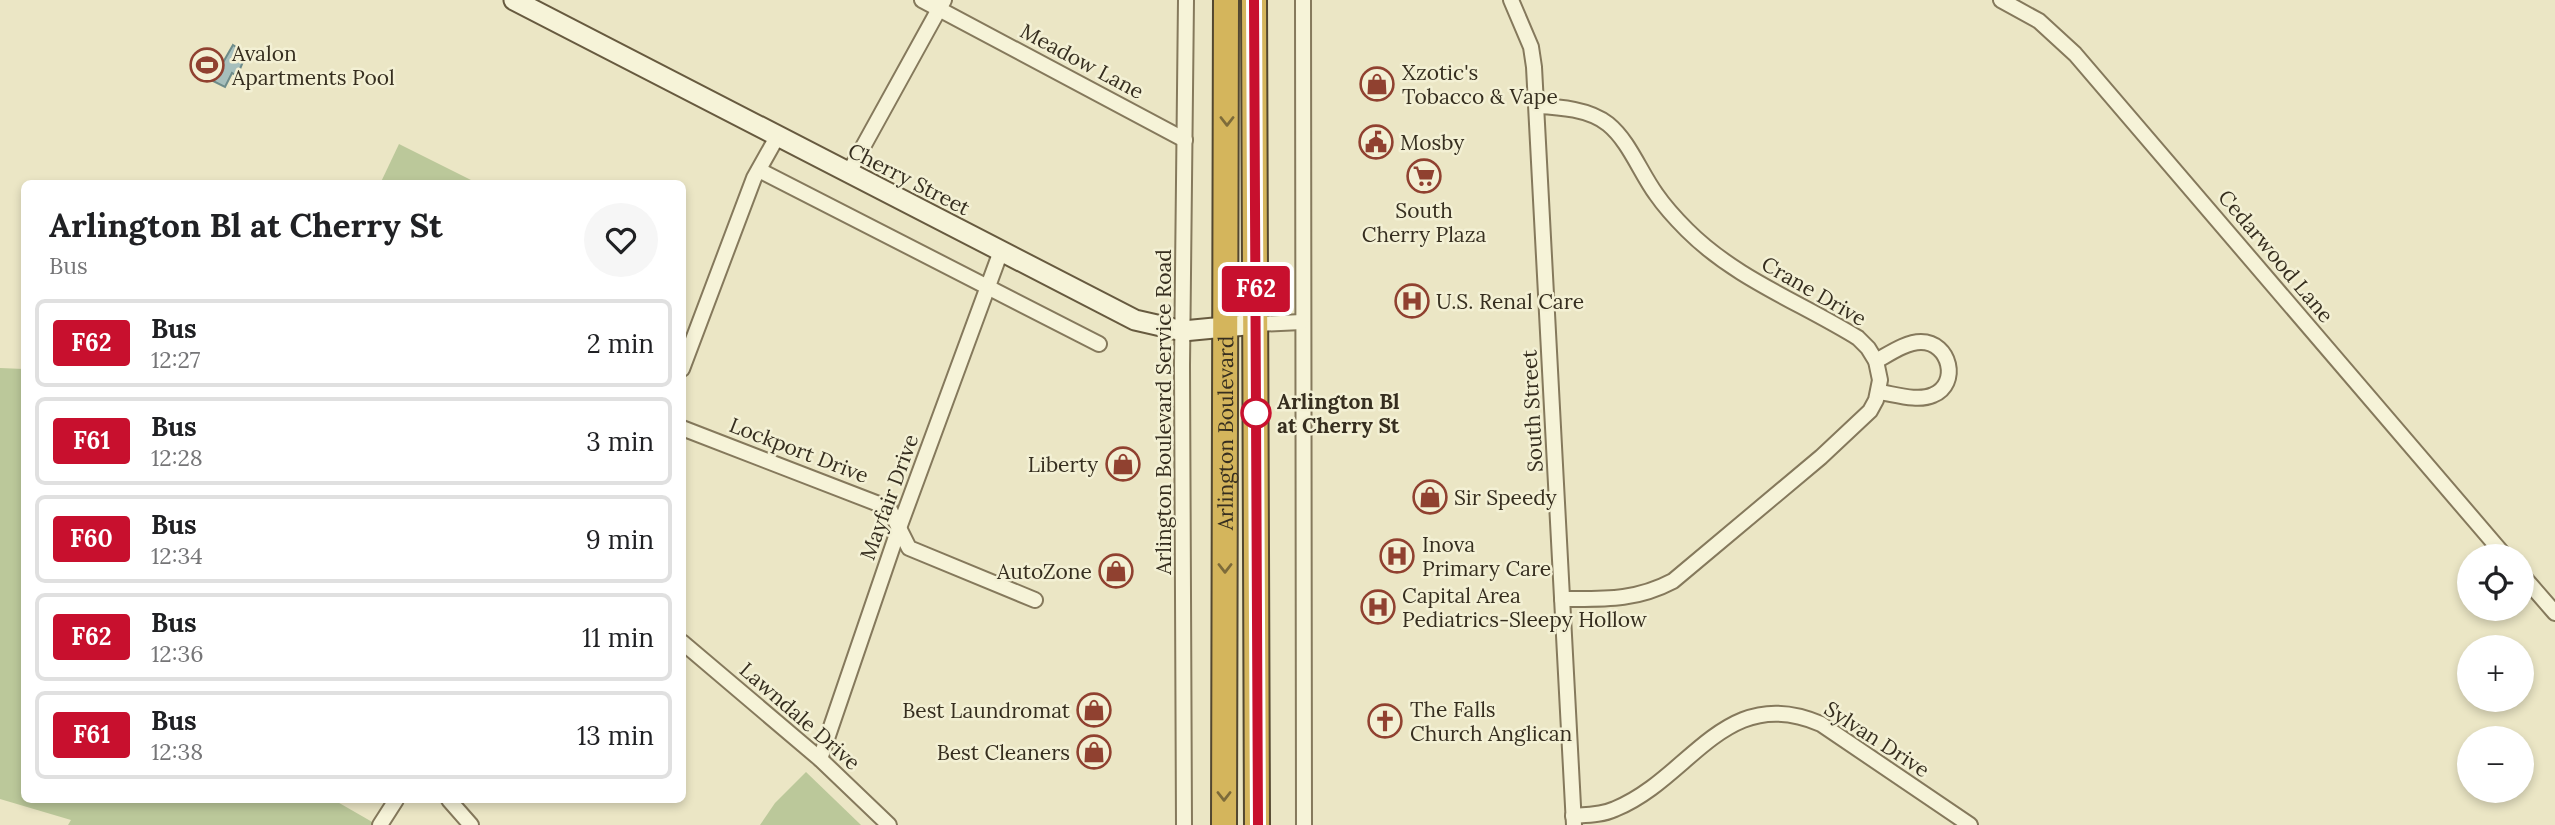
<!DOCTYPE html>
<html lang="en">
<head>
<meta charset="utf-8">
<style>
	:root { --surface:#fff; --page:#f6f6f6; --text:#202124; --muted:#757577; --line:#e0e0e0 }
	body { margin:0; font-family:Lora,serif; background:var(--page); color:var(--text); height:100vh; display:flex; flex-direction:column; font-size:26px; white-space:nowrap }
	* { box-sizing:border-box; margin:0 }
	p { font-size:23px; color:var(--muted) }
	.icon { flex:none; width:38px; height:38px; fill:none; stroke:currentColor; stroke-width:2; stroke-linecap:round; stroke-linejoin:round }
	.map { position:relative; flex:1; overflow:hidden }
	.side { position:absolute; left:21px; top:180px; width:665px; height:623px; display:flex; flex-direction:column; background:var(--surface); border-radius:10px; box-shadow:0 4px 10px #0003 }
	.side>* { flex:none }
	.badge { padding:0 14px; border-radius:5px; font-size:24px; line-height:46px }
	.buttons { position:absolute; left:2457px; top:544px; display:grid; gap:14px }
	.buttons a { display:grid; place-items:center; width:77px; height:77px; border-radius:50%; background:var(--surface); box-shadow:0 4px 10px #0003; font-size:35px }
	.map>.badge { position:absolute; translate:-50% -50%; box-shadow:0 0 0 4px #fff }
	.round { display:grid; place-items:center; flex:none; width:74px; height:74px; border-radius:37px; background:var(--page) }
	.headline { display:flex; align-items:center; justify-content:space-between; height:119px; padding:0 28px }
	h1 { font-size:33px; font-weight:800; line-height:52px }
	ul { padding:0; list-style:none }
	li { display:flex; align-items:center; gap:21px; height:88px; margin:0 14px 10px; padding:0 14px; border:4px solid var(--line); border-radius:10px }
	li div { flex:1 }
	li b { display:block; font-size:26px }
	li em { font-style:normal }
	li .badge { min-width:77px; font-weight:700; text-align:center }
	.map>svg:first-child { display:block }
	.green { fill:#bbc89a }
	.water { fill:#a6bfbc; stroke:#6e8c8a; stroke-width:2 }
	.lines { fill:none; stroke-linecap:round; stroke-linejoin:round }
	.street-casing { stroke:#85795c; stroke-width:18 }
	.secondary-casing { stroke:#675a3f; stroke-width:23 }
	.highway-casing { stroke:#534730; stroke-width:28 }
	.street { stroke:#f6f3d8; stroke-width:14 }
	.secondary { stroke:#f6f3d8; stroke-width:19 }
	.highway { stroke:#d4b55c; stroke-width:24 }
	.oneway { stroke:#7d6b3a }
	.line-casing { stroke:#fff; stroke-width:16 }
	.line { stroke:#c8102e; stroke-width:10 }
	.stop-dot { fill:#fff; stroke:#c8102e; stroke-width:3.5 }
	.labels { text-anchor:middle; dominant-baseline:central; stroke-width:5; stroke-linejoin:round; paint-order:stroke }
	.poi-label { font-size:21px; fill:#362e1f; stroke:#f3f0d4; text-anchor:start }
	.street-label { font-size:21px; fill:#362e1f; stroke:#f3f0d4 }
	.stop-label { font-size:21px; font-weight:bold; fill:#362e1f; stroke:#f3f0d4; text-anchor:start }
</style>
</head>
<body>
<div class="map">
<svg width="2555" height="825" viewBox="0 0 2555 825">
	<rect width="100%" height="100%" fill="#ebe6c5"/>
	<!-- green -->
	<g class="green">
		<polygon points="399,144 479,184 380,184"/>
		<polygon points="0,368 24,369 24,800 334,800 374,823 372,825 68,825 71,820 0,799"/>
		<polygon points="806,772 861,825 760,825 775,803"/>
	</g>
	<!-- water -->
	<polygon class="water" points="233,45 244,52 241,55 245,57 237,76 232,73 225,87 209,79 211,74 207,77 197,71 199,68 196,67 204,55 217,60 215,64 221,66"/>
	<g class="lines">
		<defs>
			<g id="street">
				<polyline points="922,0 1185,140"/>
				<polyline points="1303,0 1304,825"/>
				<polyline points="1511,0 1531,47 1534,67 1574,825"/>
				<polyline points="2001,0 2039,21 2075,54 2505,556"/>
				<path d="M1537,106C1560,107 1589,109 1608,124C1629,141 1640,172 1656,194C1665,207 1676,219 1687,230C1736,279 1800,302 1858,338L1868,348L1876,361L1880,380L1876,400L1870,411L1821,457L1673,581C1635,601 1604,599 1562,599"/>
				<polyline points="759,170 1099,344"/>
				<polyline points="848,174 944,0"/>
				<polyline points="1256,324 1302,322"/>
				<path d="M1876,361C1889,354 1906,342 1921,342C1950,342 1960,384 1933,395C1918,402 1894,394 1879,392"/>
				<polyline points="682,369 754,178 777,137"/>
				<polyline points="682,428 889,508 909,548 1035,600"/>
				<polyline points="2522,575 2555,613"/>
				<polyline points="682,642 820,759 889,825"/>
				<polyline points="820,759 899,528 1001,251"/>
				<polyline points="449,800 471,825"/>
				<path d="M1573,816C1587,815 1602,815 1615,809C1691,778 1725,682 1821,724L1970,825"/>
				<polyline points="380,825 396,800"/>
				<polyline points="1184,825 1182,365 1186,0"/>
			</g>
			<polyline id="secondary" points="514,0 1135,320 1183,331 1256,324"/>
			<g id="highway">
				<polyline points="1254,0 1257,825"/>
				<path id="s1" d="M1224,825L1226,0"/>
			</g>
		</defs>
		<!-- street casing -->
		<use href="#street" class="street-casing"/>
		<!-- secondary casing -->
		<use href="#secondary" class="secondary-casing"/>
		<!-- highway casing -->
		<use href="#highway" class="highway-casing"/>
		<!-- street -->
		<use href="#street" class="street"/>
		<!-- secondary -->
		<use href="#secondary" class="secondary"/>
		<!-- highway -->
		<use href="#highway" class="highway"/>
	</g>
	<!-- one-way arrows -->
	<defs><path id="oneway-chevron" d="M-2-3.5L2.5 0L-2 3.5" fill="none" stroke-width="1.6" stroke-linecap="round" stroke-linejoin="round" transform="scale(1.75)"/></defs>
	<g class="oneway">
		<use href="#oneway-chevron" transform="translate(1227 121) rotate(90)"/>
		<use href="#oneway-chevron" transform="translate(1225 568) rotate(90)"/>
		<use href="#oneway-chevron" transform="translate(1224 796) rotate(90)"/>
	</g>
	<g class="lines">
		<defs>
			<polyline id="line" points="1254,0 1258,825"/>
		</defs>
		<!-- line casing -->
		<use href="#line" class="line-casing"/>
		<!-- line -->
		<use href="#line" class="line"/>
	</g>
	<!-- icons -->
	<defs>
		<symbol id="stadium-ring" viewBox="-11 -11 22 22"><circle r="9.5" fill="#f3f0d4" stroke="#904130" stroke-width="1.5"/><path d="M0-5a6.5 5 0 1 0 0 10a6.5 5 0 1 0 0-10ZM-3.5-1.8h7v3.6h-7Z" fill="#904130"/></symbol>
		<symbol id="shop-ring" viewBox="-11 -11 22 22"><circle r="9.5" fill="#f3f0d4" stroke="#904130" stroke-width="1.5"/><path d="M-5-2.5h2.3a2.7 3.5 0 0 1 5.4 0H5L5.5 6h-11ZM-1.5-2.5h3a1.5 2.3 0 0 0-3 0Z" fill="#904130"/></symbol>
		<symbol id="civic-ring" viewBox="-11 -11 22 22"><circle r="9.5" fill="#f3f0d4" stroke="#904130" stroke-width="1.5"/><path d="M-.6-6.5H3V-4.5H.6V-3L4-1V1h2V6H-6V1h2V-1L-.6-3ZM-1.2 2.5V6h2.4V2.5Z" fill="#904130"/></symbol>
		<symbol id="supermarket-ring" viewBox="-11 -11 22 22"><circle r="9.5" fill="#f3f0d4" stroke="#904130" stroke-width="1.5"/><path d="M-6-5.5h2.5l.6 2H6L4.5 2H-2.5L-4.4-4H-6ZM-1.5 3.2a1.3 1.3 0 1 0 .1 0ZM3 3.2a1.3 1.3 0 1 0 .1 0Z" fill="#904130"/></symbol>
		<symbol id="hospital-ring" viewBox="-11 -11 22 22"><circle r="9.5" fill="#f3f0d4" stroke="#904130" stroke-width="1.5"/><path d="M-5-5h3v3.5h4V-5h3V5h-3V1.5h-4V5h-3Z" fill="#904130"/></symbol>
		<symbol id="church-ring" viewBox="-11 -11 22 22"><circle r="9.5" fill="#f3f0d4" stroke="#904130" stroke-width="1.5"/><path d="M-1.2-6h2.4v3.5h3.3v2.4h-3.3V6h-2.4V-.1h-3.3v-2.4h3.3Z" fill="#904130"/></symbol>
	</defs>
	<g fill-rule="evenodd">
		<use href="#stadium-ring" x="188" y="46" width="38" height="38"/>
		<use href="#shop-ring" x="1358" y="65" width="38" height="38"/>
		<use href="#civic-ring" x="1357" y="123" width="38" height="38"/>
		<use href="#supermarket-ring" x="1405" y="157" width="38" height="38"/>
		<use href="#hospital-ring" x="1393" y="282" width="38" height="38"/>
		<use href="#shop-ring" x="1104" y="445" width="38" height="38"/>
		<use href="#shop-ring" x="1411" y="478" width="38" height="38"/>
		<use href="#hospital-ring" x="1378" y="537" width="38" height="38"/>
		<use href="#shop-ring" x="1097" y="552" width="38" height="38"/>
		<use href="#hospital-ring" x="1359" y="588" width="38" height="38"/>
		<use href="#shop-ring" x="1075" y="691" width="38" height="38"/>
		<use href="#church-ring" x="1366" y="702" width="38" height="38"/>
		<use href="#shop-ring" x="1075" y="733" width="38" height="38"/>
	</g>
	<!-- markers -->
	<circle class="stop-dot" cx="1256" cy="413" r="14"/>
	<g class="labels">
		<!-- poi labels -->
		<g class="poi-label">
			<text x="232" y="53">Avalon<tspan x="232" dy="24">Apartments Pool</tspan></text>
			<text x="1402" y="72">Xzotic's<tspan x="1402" dy="24">Tobacco &amp; Vape</tspan></text>
			<text x="1400" y="142">Mosby</text>
			<text x="1424" y="210" text-anchor="middle">South<tspan x="1424" dy="24">Cherry Plaza</tspan></text>
			<text x="1436" y="301">U.S. Renal Care</text>
			<text x="1098" y="464" text-anchor="end">Liberty</text>
			<text x="1454" y="497">Sir Speedy</text>
			<text x="1422" y="544">Inova<tspan x="1422" dy="24">Primary Care</tspan></text>
			<text x="1092" y="571" text-anchor="end">AutoZone</text>
			<text x="1402" y="595">Capital Area<tspan x="1402" dy="24">Pediatrics-Sleepy Hollow</tspan></text>
			<text x="1410" y="709">The Falls<tspan x="1410" dy="24">Church Anglican</tspan></text>
			<text x="1070" y="710" text-anchor="end">Best Laundromat</text>
			<text x="1070" y="752" text-anchor="end">Best Cleaners</text>
		</g>
		<!-- street labels -->
		<g class="street-label">
			<text transform="translate(1082 61) rotate(28)">Meadow Lane</text>
			<text transform="translate(909 179) rotate(27)">Cherry Street</text>
			<text transform="translate(2276 256) rotate(50)">Cedarwood Lane</text>
			<text transform="translate(1814 291) rotate(30)">Crane Drive</text>
			<text transform="translate(1532 411) rotate(-93)">South Street</text>
			<text transform="translate(1163 412) rotate(-90)">Arlington Boulevard Service Road</text>
			<text stroke="none"><textPath href="#s1" startOffset="392">Arlington Boulevard</textPath></text>
			<text transform="translate(799 450) rotate(21)">Lockport Drive</text>
			<text transform="translate(889 497) rotate(-70)">Mayfair Drive</text>
			<text transform="translate(800 716) rotate(41)">Lawndale Drive</text>
			<text transform="translate(1877 739) rotate(33)">Sylvan Drive</text>
		</g>
		<!-- stop labels -->
		<g class="stop-label">
			<text x="1277" y="401">Arlington Bl<tspan x="1277" dy="24">at Cherry St</tspan></text>
		</g>
	</g>
</svg>
<div class="buttons">
<a><svg class="icon" aria-label="locate" viewBox="0 0 24 24"><circle cx="12" cy="12" r="6"/><path d="M12 2v4M12 18v4M2 12h4M18 12h4"/></svg></a>
<a>+</a>
<a>−</a>
</div>
<b class="badge" style="left:1256px;top:289px;background:#c8102e;color:#fff">F62</b>
<section class="side">
<div class="headline"><div><h1>Arlington Bl at Cherry St</h1><p>Bus</p></div><a class="round"><svg class="icon" aria-label="heart" viewBox="0 0 24 24"><path d="M12 20l-8-8c-3-5 5-10 8-4 3-6 11-1 8 4z"/></svg></a></div>
<ul>
<li><span class="badge" style="background:#c8102e;color:#fff">F62</span><div><b>Bus</b><p>12:27</p></div><em>2 min</em></li>
<li><span class="badge" style="background:#c8102e;color:#fff">F61</span><div><b>Bus</b><p>12:28</p></div><em>3 min</em></li>
<li><span class="badge" style="background:#c8102e;color:#fff">F60</span><div><b>Bus</b><p>12:34</p></div><em>9 min</em></li>
<li><span class="badge" style="background:#c8102e;color:#fff">F62</span><div><b>Bus</b><p>12:36</p></div><em>11 min</em></li>
<li><span class="badge" style="background:#c8102e;color:#fff">F61</span><div><b>Bus</b><p>12:38</p></div><em>13 min</em></li>
</ul>
</section>
</div>
</body>
</html>
